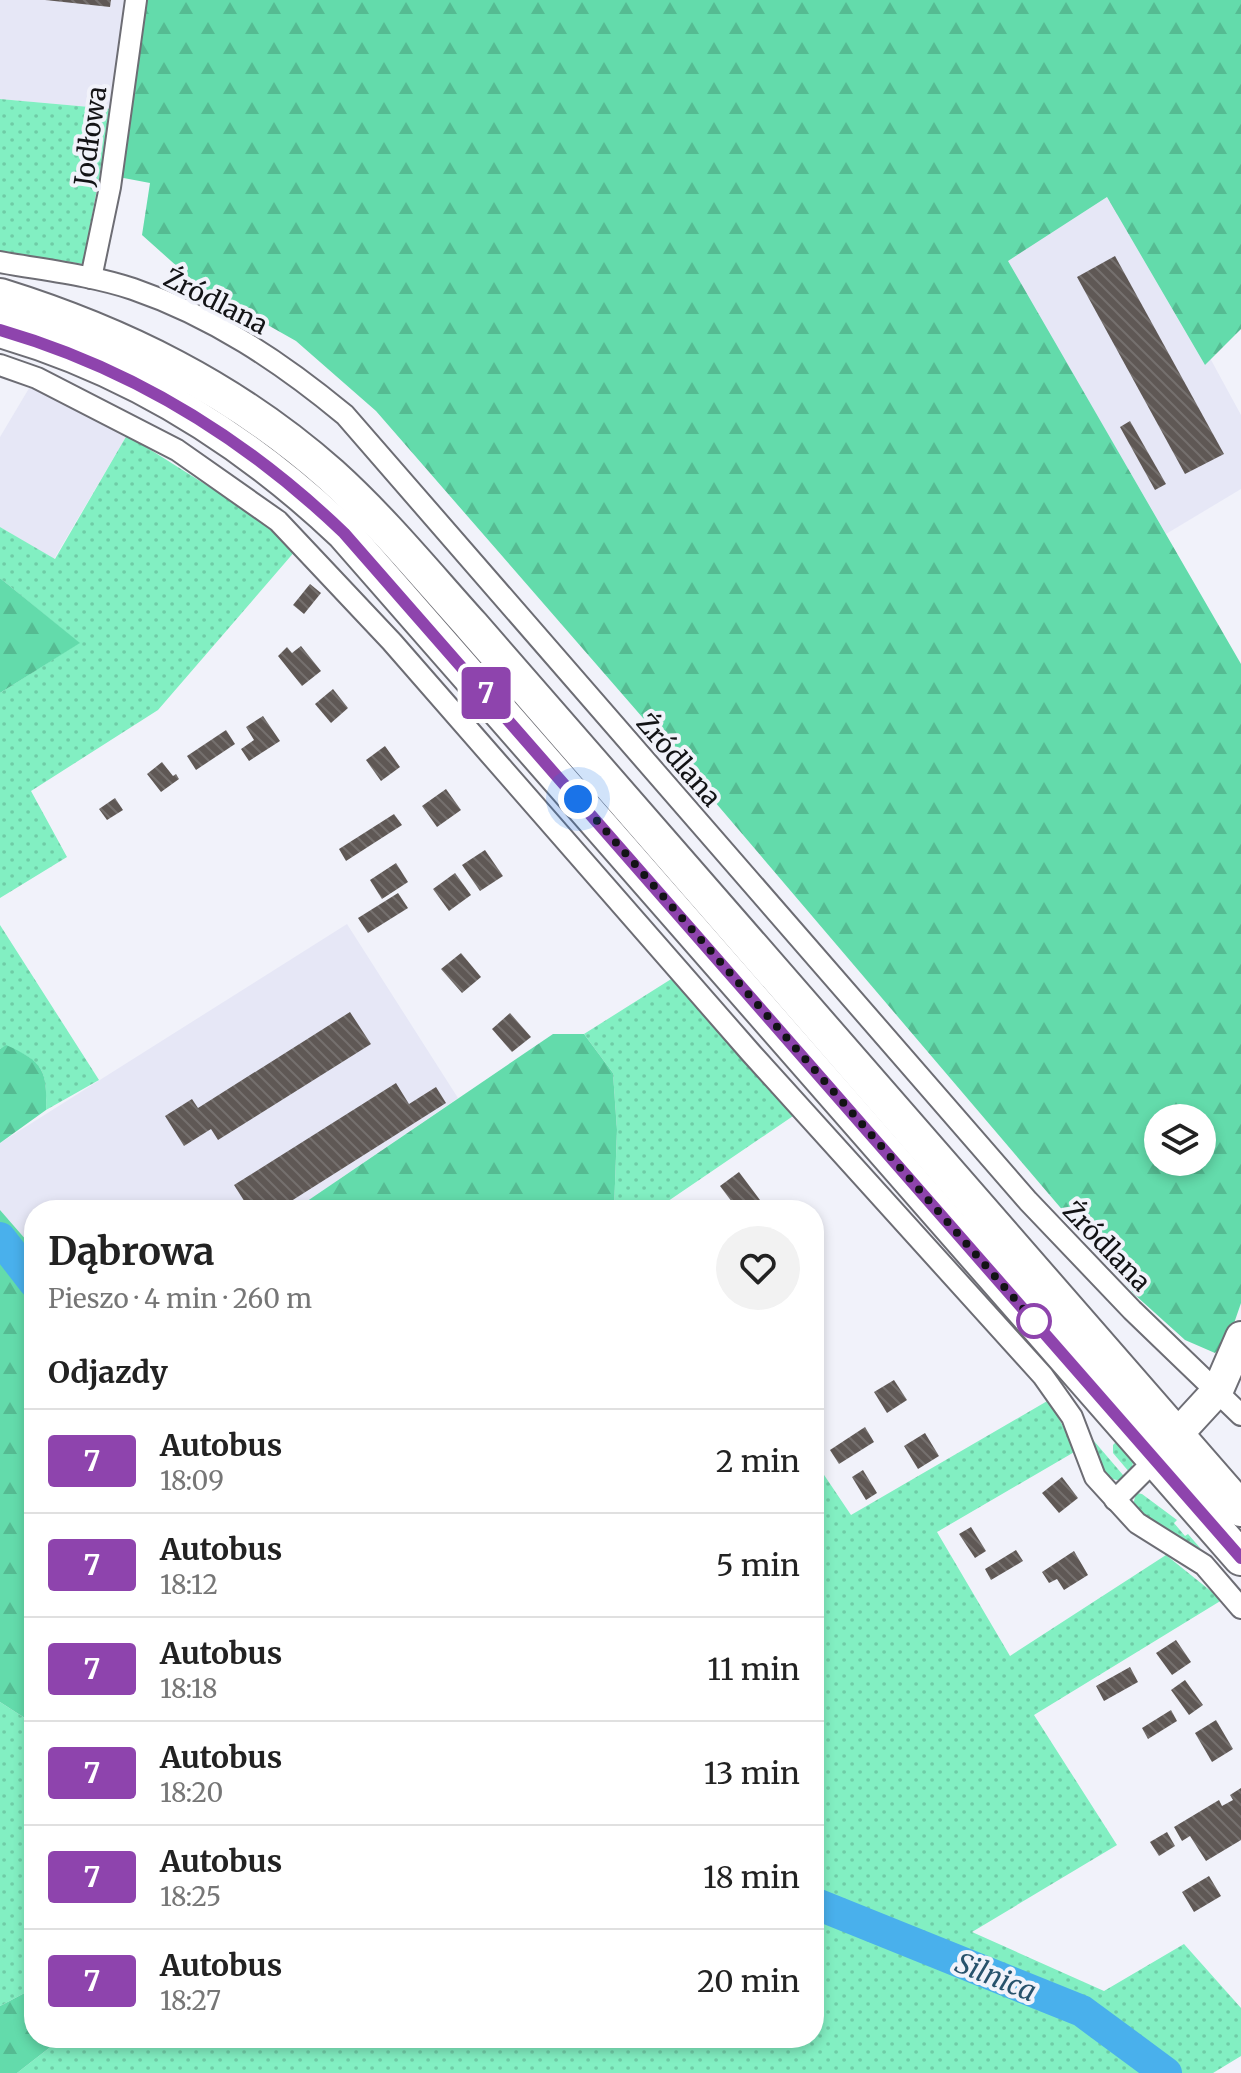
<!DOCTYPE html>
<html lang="pl">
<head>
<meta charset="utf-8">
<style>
	:root { --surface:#fff; --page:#f2f2f2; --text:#222; --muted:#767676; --line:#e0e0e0 }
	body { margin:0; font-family:Merriweather,serif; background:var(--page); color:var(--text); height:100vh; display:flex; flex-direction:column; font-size:30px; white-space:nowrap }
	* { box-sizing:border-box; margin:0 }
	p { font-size:26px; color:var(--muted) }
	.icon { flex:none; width:44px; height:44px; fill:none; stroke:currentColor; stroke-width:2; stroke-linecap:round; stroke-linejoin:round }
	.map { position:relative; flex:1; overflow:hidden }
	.panel { position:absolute; left:24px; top:1200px; width:800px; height:848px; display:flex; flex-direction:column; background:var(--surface); border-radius:32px; box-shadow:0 4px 12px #0003 }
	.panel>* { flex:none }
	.badge { padding:0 16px; border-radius:6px; font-size:28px; line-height:52px }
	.tools { position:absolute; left:1144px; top:1104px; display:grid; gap:16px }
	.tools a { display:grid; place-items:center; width:72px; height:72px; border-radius:50%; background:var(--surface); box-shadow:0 4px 12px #0003; font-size:40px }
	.you { position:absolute; width:40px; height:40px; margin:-20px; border:6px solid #fff; border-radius:50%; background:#1a73e8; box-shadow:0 0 0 12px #1a73e833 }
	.map>.badge { position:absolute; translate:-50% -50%; box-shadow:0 0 0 4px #fff }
	h2 { padding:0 24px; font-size:30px; line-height:72px }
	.round { display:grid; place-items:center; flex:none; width:84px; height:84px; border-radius:42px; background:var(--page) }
	.summary { display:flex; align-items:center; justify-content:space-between; height:136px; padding:0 24px }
	h1 { font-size:38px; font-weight:700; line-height:60px }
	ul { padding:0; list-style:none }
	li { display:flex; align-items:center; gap:24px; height:104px; padding:0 24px; border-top:2px solid var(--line) }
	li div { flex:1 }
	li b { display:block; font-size:30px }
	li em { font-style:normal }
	li .badge { min-width:88px; font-weight:700; text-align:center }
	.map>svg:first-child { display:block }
	.built { fill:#e6e7f6 }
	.grass { fill:url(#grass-dots) }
	.forest { fill:url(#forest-firs); fill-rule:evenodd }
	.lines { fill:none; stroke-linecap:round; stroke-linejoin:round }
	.river { stroke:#49b0ec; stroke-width:32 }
	.building { fill:url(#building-back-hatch) }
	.street-casing { stroke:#6d6d74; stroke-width:24 }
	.secondary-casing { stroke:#6d6d74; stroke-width:34 }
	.primary-casing { stroke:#6d6d74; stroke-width:38 }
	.street { stroke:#fff; stroke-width:20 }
	.secondary { stroke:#fff; stroke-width:30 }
	.primary { stroke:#fff; stroke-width:34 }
	.line-casing { stroke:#fff; stroke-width:18 }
	.line { stroke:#8e44ad; stroke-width:12 }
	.walk { stroke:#131316; stroke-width:8; stroke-dasharray:0 14.4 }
	.stop-dot { fill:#fff; stroke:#8e44ad; stroke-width:4 }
	.labels { text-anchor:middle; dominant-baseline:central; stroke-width:8; stroke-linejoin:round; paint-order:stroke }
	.street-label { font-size:26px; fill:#131316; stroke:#f1f2fa }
	.water-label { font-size:28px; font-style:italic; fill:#28526c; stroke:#f1f2fa }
</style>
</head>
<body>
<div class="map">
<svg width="1241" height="2073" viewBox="0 0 1241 2073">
	<defs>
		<pattern id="grass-dots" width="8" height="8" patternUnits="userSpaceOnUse" patternTransform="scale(2)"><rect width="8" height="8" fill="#82efc2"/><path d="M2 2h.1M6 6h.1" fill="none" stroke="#6fcca6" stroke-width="1.8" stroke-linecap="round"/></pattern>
		<pattern id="forest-firs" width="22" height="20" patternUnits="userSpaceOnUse" patternTransform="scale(2)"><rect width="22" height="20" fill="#63dbab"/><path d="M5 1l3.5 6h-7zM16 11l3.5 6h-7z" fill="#55bb92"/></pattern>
		<pattern id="building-back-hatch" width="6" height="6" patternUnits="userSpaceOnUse" patternTransform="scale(2)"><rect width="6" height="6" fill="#5f5855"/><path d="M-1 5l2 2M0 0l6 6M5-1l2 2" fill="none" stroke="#75706e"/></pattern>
	</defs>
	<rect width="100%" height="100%" fill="#f1f2fa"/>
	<!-- built -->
	<g class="built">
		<polygon points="0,0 132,0 112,109 0,99"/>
		<polygon points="1107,197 1205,365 1210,358 1241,415 1241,489 1166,534 1007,261"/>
		<polygon points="31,385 127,435 54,559 0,527 0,437"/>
		<polygon points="347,924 458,1098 294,1210 34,1210 34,1249 0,1210 0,1143"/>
	</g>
	<!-- grass -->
	<g class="grass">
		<polygon points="0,99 112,109 83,264 0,251"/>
		<polygon points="127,435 273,527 296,550 158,710 31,791 67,857 0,898 0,693 79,643 0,578 0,527 55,559"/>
		<path d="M0,925L99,1080L46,1110C47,1070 44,1062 6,1046L0,1049Z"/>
		<polygon points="676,976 796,1114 655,1210 614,1210 617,1130 613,1073 584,1034"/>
		<polygon points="1049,1400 1076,1451 937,1532 1010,1656 1166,1555 1222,1600 1034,1715 1117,1845 972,1932 1104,1991 1184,1944 1241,2008 1241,2056 1213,2073 17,2073 62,2038 814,2038 814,1460 851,1515"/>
		<path d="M1088,1434L1123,1475L1122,1480C1100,1483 1095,1451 1088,1434Z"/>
		<polygon points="1117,1441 1134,1460 1130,1473 1113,1453 1113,1445"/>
		<polygon points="1136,1493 1142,1494 1177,1520 1174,1523 1185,1536 1188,1534 1201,1549 1151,1523 1133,1505"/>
		<polygon points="0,1702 34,1724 34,1988 0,2006"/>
	</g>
	<!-- forest -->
	<g class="forest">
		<path d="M134,0H1241V329L1205,365L1107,197L1008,261L1241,664V1303L1229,1338L1215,1353L1185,1340L1134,1294L663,741L376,411L296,341L199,286L142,235L150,183L113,176ZM1158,1118H1202V1162H1158Z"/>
		<polygon points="0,578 80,643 0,693"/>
		<polygon points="553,1034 584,1034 613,1073 617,1130 614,1210 294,1210"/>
		<path d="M6,1045C44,1062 47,1070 46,1110L0,1143V1049Z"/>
		<polygon points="0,1210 34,1249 34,1724 0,1702"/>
		<polygon points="34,1988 34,2038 62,2038 17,2073 0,2073 0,2006"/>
	</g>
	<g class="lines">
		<!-- river -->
		<g class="river">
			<polyline points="0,1238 34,1282"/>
			<polyline points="814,1903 1082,2011 1166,2073"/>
		</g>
	</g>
	<!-- building -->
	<g class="building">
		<polygon points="45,0 111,0 110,7"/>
		<polygon points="1115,256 1224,454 1185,474 1077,277"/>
		<polygon points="1130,421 1166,484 1155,490 1120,427"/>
		<polygon points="310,584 321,593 304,614 293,605"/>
		<polygon points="301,646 321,671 302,686 278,656 287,647 292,653"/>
		<polygon points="333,689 348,708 331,723 315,704"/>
		<polygon points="263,716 280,741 249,761 241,749 254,740 246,727"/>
		<polygon points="226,730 235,744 196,770 187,756"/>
		<polygon points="385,746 400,767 381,781 366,760"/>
		<polygon points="162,762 173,776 176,774 179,779 161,792 147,774"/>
		<polygon points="446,789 461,810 437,827 422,806"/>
		<polygon points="115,798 123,810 107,820 99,809"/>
		<polygon points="394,814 402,825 346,861 339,849"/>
		<polygon points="485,850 503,876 480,891 462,865"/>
		<polygon points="396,863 408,882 382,899 370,880"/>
		<polygon points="455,873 471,895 449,911 433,889"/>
		<polygon points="398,893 408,908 368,933 358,918"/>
		<polygon points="461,953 481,977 462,993 441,969"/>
		<polygon points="350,1012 371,1044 218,1140 211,1129 184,1146 165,1116 192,1099 198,1108"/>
		<polygon points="510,1013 531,1037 512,1052 492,1029"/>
		<polygon points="396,1083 409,1104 436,1087 446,1103 277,1210 250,1210 234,1185"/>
		<polygon points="739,1172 763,1204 756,1210 738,1210 720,1186"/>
		<polygon points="894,1380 907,1400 887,1413 874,1392"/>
		<polygon points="865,1427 874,1442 839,1464 830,1450"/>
		<polygon points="925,1433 939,1456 918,1469 904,1446"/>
		<polygon points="863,1470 877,1493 866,1500 852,1477"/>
		<polygon points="1062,1477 1078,1498 1059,1513 1042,1493"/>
		<polygon points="971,1527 986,1551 975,1558 959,1534"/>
		<polygon points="1016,1550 1023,1561 991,1580 985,1569"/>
		<polygon points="1074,1551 1088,1575 1064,1590 1057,1579 1049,1583 1042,1572"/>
		<polygon points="1176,1640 1191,1662 1172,1675 1156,1653"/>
		<polygon points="1130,1667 1138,1682 1104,1701 1096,1686"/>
		<polygon points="1185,1680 1203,1705 1189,1715 1171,1690"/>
		<polygon points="1171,1710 1177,1721 1148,1739 1142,1728"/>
		<polygon points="1216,1720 1233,1749 1212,1762 1195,1733"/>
		<polygon points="1241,1788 1241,1840 1206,1861 1190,1836 1182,1841 1174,1827 1219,1800 1222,1806 1233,1800 1230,1795"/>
		<polygon points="1167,1832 1175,1846 1159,1856 1150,1842"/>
		<polygon points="1209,1876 1221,1896 1194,1912 1182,1892"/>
	</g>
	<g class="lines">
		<defs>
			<g id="street">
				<path d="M0,262C44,270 91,275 133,289C212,316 281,362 345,415L1028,1201L1132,1310L1241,1415"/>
				<polyline points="91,278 110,187 136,0"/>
				<polyline points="0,365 37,378 177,450 278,521 392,642 751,1053 1043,1376 1072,1417 1095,1477 1137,1523 1204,1565 1241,1608"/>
				<polyline points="1115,1500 1155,1460"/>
			</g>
			<polyline id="secondary" points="1161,1452 1218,1390 1241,1337"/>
			<g id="primary">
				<path d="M0,296C122,334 234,389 331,475C382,521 426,575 472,626L1241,1509"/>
				<path d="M0,330C132,368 245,439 344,533L1241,1558"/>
			</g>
		</defs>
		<!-- street casing -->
		<use href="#street" class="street-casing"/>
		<!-- secondary casing -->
		<use href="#secondary" class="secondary-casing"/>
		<!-- primary casing -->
		<use href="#primary" class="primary-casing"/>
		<!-- street -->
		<use href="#street" class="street"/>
		<!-- secondary -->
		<use href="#secondary" class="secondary"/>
		<!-- primary -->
		<use href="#primary" class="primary"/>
	</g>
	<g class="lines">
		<defs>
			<path id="line" d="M0,330C131,368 246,439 344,533L1241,1558"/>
		</defs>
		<!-- line casing -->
		<use href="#line" class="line-casing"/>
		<!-- line -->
		<use href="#line" class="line"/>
		<!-- walk -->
		<polyline class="walk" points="578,799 1034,1321"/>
	</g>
	<!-- markers -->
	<circle class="stop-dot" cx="1034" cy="1321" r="16"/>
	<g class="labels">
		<!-- street labels -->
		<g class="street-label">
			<text transform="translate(90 136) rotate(-82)">Jodłowa</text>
			<text transform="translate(216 301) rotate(27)">Źródlana</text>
			<text transform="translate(679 760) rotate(49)">Źródlana</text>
			<text transform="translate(1107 1246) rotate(46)">Źródlana</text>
		</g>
		<!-- water labels -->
		<g class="water-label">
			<text transform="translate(996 1977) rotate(22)">Silnica</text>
		</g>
	</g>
</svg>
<div class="tools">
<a><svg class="icon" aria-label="layers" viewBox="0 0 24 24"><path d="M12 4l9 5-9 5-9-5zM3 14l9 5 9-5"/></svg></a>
</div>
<div class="you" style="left:578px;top:799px"></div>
<b class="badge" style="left:486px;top:693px;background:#8e44ad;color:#fff">7</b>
<section class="panel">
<div class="summary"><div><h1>Dąbrowa</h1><p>Pieszo · 4 min · 260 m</p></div><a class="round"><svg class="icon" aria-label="heart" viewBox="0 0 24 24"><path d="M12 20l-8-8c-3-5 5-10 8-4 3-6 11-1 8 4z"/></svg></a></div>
<h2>Odjazdy</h2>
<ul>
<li><span class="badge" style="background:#8e44ad;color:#fff">7</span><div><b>Autobus</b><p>18:09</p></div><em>2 min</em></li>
<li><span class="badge" style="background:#8e44ad;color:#fff">7</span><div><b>Autobus</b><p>18:12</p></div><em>5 min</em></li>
<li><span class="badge" style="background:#8e44ad;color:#fff">7</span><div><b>Autobus</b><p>18:18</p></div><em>11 min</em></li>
<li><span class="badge" style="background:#8e44ad;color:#fff">7</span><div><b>Autobus</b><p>18:20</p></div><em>13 min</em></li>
<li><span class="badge" style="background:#8e44ad;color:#fff">7</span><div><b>Autobus</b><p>18:25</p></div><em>18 min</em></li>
<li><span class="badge" style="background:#8e44ad;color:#fff">7</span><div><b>Autobus</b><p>18:27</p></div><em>20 min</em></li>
</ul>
</section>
</div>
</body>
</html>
